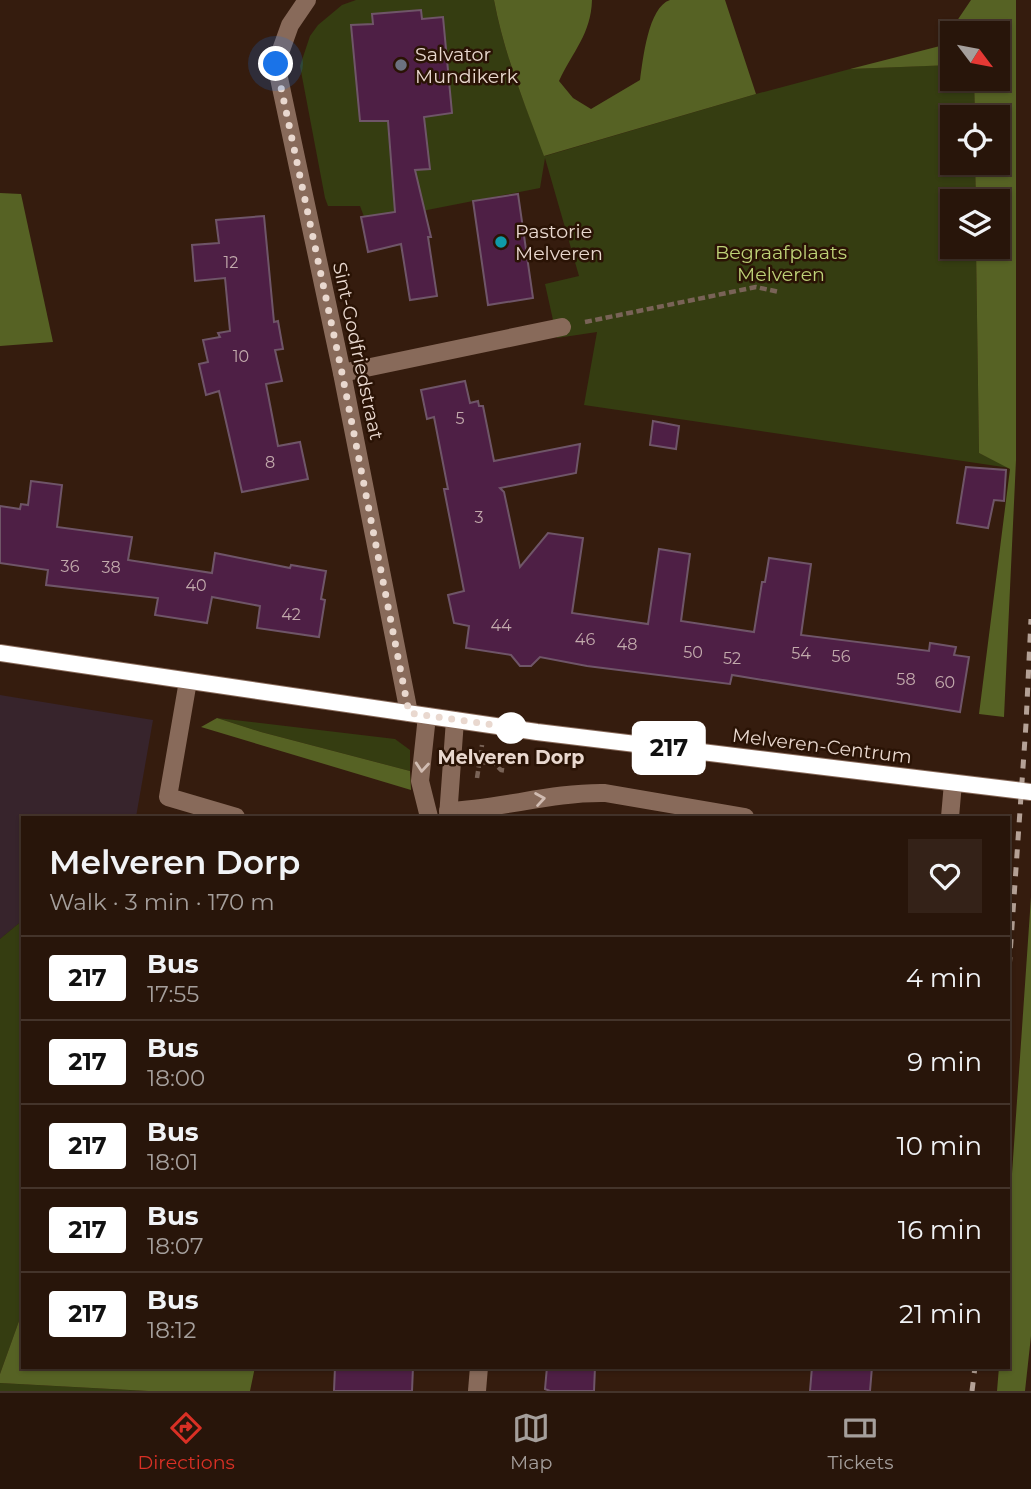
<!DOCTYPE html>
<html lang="en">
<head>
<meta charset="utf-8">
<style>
	:root { --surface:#28150a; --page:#342218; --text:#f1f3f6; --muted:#a59f9c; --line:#44342b; --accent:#d93025 }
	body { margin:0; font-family:Montserrat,sans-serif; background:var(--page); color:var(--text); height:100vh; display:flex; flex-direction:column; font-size:26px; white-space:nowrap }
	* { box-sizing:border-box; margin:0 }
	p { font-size:23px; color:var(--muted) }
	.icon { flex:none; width:38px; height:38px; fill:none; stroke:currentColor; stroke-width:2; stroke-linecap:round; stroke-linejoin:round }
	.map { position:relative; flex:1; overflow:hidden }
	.side { position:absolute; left:21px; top:816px; width:989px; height:553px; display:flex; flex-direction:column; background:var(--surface); border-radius:0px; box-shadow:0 2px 5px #0004,0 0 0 2px var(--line) }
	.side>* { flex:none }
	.badge { padding:0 14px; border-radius:5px; font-size:24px; line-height:46px }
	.needle { width:46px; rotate:122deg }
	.tools { position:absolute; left:940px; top:21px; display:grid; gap:14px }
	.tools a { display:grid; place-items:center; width:70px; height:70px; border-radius:0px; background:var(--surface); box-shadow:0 2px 5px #0004,0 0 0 2px var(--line); font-size:35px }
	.you { position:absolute; width:35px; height:35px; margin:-18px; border:5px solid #fff; border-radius:50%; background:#1a73e8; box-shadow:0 0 0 10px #1a73e833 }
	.map>.badge { position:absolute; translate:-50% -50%; box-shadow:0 0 0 4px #fff }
	.round { display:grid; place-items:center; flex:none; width:74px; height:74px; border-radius:0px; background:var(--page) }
	.summary { display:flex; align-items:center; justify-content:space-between; height:119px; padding:0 28px }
	h1 { font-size:33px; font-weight:600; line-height:52px }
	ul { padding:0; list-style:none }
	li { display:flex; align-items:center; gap:21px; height:84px; padding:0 28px; border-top:2px solid var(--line) }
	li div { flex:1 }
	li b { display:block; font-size:26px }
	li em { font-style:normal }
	li .badge { min-width:77px; font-weight:700; text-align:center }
	.tabs { display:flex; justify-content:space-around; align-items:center; height:98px; border-top:2px solid var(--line); background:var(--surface); font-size:19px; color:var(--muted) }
	.tabs a { display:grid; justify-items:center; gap:4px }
	.tabs .active { color:var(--accent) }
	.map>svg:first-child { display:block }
	.industrial { fill:#37242c }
	.green { fill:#353d11; fill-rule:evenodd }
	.forest { fill:#566224 }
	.building { fill:#4e1f45; stroke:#6f5568; stroke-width:2 }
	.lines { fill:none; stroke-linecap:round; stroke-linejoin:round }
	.path { stroke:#796357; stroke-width:4.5; stroke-dasharray:7 3.5; stroke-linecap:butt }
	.service { stroke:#886a5a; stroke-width:18 }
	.minor { stroke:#886a5a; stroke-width:18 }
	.secondary { stroke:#886a5a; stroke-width:18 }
	.rail { stroke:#b4a196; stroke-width:5; stroke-dasharray:9 9; stroke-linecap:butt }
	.oneway { stroke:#d1bcb2 }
	.line-casing { stroke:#fff; stroke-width:16 }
	.line { stroke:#fff; stroke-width:10 }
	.walk { stroke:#e9d8cf; stroke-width:7; stroke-dasharray:0 12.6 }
	.worship-dot { fill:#6b7280; stroke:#2a1305; stroke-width:2.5 }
	.culture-dot { fill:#0f9aa8; stroke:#2a1305; stroke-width:2.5 }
	.stop-dot { fill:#fff; stroke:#fff; stroke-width:3.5 }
	.labels { text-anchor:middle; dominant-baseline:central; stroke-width:5; stroke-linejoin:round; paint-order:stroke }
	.number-label { font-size:16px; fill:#c2aaac }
	.poi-label { font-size:19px; fill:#e9d8cf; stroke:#2a1305; text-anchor:start }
	.park-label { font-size:19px; fill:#bed277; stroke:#2a1305 }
	.street-label { font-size:19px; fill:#e9d8cf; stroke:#2a1305 }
	.stop-label { font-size:19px; font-weight:bold; fill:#e9d8cf; stroke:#2a1305 }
</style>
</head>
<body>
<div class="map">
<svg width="1031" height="1391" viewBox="0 0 1031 1391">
	<rect width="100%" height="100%" fill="#351c0e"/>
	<!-- industrial -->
	<polygon class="industrial" points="0,695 153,720 136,817 23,817 23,920 0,939"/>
	<!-- green -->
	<g class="green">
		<path d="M356,0H494C504,54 525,105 545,156L756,94L850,69L947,65H952V79H974L975,117H952V163H975L976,201H952V247H976L979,453L1010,468L584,405L597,332L557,338L545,284L579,276L545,158L540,188L366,222L360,206H328L325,198L300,66L310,36L318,25L342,5ZM420,10L422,19L443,17L451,104L424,117L430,168L392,172L388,121H360L351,25L373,24L372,14Z"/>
		<polygon points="217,718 395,739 410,750 410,771 261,732"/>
		<polygon points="23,920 23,1310 0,1374 0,939"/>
		<polygon points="0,1383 148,1391 0,1391"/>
	</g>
	<!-- forest -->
	<g class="forest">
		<path d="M494,0H592C591,34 573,51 559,81L573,98L591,109L640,80C643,60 648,7 670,0C680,0 712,0 725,0L756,94L544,156C525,105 504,54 494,0Z"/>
		<polygon points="971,0 1016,0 1016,460 1004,717 979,714 1010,469 979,453 976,247 998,247 998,201 976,201 975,163 998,163 998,117 975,117 974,79 998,79 998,33 952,33 952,65 850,69 940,46"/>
		<polygon points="0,193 21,194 53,342 0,346"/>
		<polygon points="217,718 261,732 410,771 411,790 201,727"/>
		<polygon points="1031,897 1031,1336 1025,1391 997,1391 999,1367 1008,1367 1008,1232"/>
		<polygon points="23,1310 23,1367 255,1367 250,1391 148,1391 0,1383 0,1374"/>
	</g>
	<!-- building -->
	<g class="building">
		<polygon points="421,10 422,19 443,17 452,113 424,117 430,169 415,170 431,237 428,237 437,296 410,300 401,244 368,252 361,217 395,212 388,121 360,121 351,25 373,24 372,14"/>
		<polygon points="518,194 533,298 488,305 473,201"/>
		<polygon points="264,216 274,322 278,321 283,349 275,350 282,381 266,384 278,446 300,442 308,479 242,492 219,391 206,395 199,364 208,362 203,340 220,337 218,333 230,331 225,278 195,281 192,245 219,243 216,220"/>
		<polygon points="465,381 470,403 478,401 479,406 483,406 494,461 580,444 576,473 500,488 504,492 520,567 548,533 583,538 572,613 648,624 659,549 690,554 681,621 754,632 762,582 765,582 769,558 811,564 801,635 929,651 930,643 956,647 954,655 969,657 960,712 732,675 730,684 587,666 540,657 531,666 520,666 511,655 466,648 469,626 454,623 448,595 464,591 444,489 448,489 434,417 427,419 421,390"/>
		<polygon points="653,421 679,426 676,449 650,445"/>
		<polygon points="966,467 1006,470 1004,501 994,500 988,528 957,523"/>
		<polygon points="31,481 62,485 57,527 132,537 128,560 212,573 215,553 290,568 291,565 326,571 321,599 325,600 319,637 257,628 260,606 212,597 207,623 155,615 158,598 46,585 48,570 0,563 0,506 20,509 21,504 28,505"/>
		<polygon points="335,1367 413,1367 412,1391 334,1391"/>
		<polygon points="547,1367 595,1367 594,1391 550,1391 545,1389"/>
		<polygon points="812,1367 872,1367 870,1391 810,1391"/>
	</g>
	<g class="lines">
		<!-- path -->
		<g class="path">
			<polyline points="585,322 756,287 779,292"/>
			<polyline points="479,762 494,763 501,770 507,771"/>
			<polyline points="477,778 482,745"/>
		</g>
		<!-- service -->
		<polyline class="service" points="342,373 562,327"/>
		<!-- minor -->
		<g class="minor">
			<polyline points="307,0 290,25 276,64 342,373 409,713"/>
			<polyline points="188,681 168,797 236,817"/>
			<polyline points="427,716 420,781 429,817"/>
			<path d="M448,811C501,809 552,792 605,793L745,817"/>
			<polyline points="448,817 455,720"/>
			<polyline points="950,817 953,783"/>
			<polyline points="477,1391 479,1367"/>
		</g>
		<!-- secondary -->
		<polyline class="secondary" points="0,653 537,732 1031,792"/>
		<!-- rail -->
		<g class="rail">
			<polyline points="1008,984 1026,724 1031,619"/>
			<polyline points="972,1391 975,1367"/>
		</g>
	</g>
	<!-- one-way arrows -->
	<defs><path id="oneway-chevron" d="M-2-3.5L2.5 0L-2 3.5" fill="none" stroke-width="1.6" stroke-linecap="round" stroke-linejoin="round" transform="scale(1.75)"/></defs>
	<g class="oneway">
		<use href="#oneway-chevron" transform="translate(422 767) rotate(95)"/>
		<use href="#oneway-chevron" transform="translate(540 799) rotate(-9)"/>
	</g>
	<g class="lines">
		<defs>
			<polyline id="line" points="0,653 537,732 1031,792"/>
		</defs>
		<!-- line casing -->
		<use href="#line" class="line-casing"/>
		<!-- line -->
		<use href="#line" class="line"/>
		<!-- walk -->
		<polyline class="walk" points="276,64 342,373 409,713 515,728 511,728"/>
	</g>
	<!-- markers -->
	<circle class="worship-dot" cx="401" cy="65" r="7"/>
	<circle class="culture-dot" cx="501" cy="242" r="7"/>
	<circle class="stop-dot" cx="511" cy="728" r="14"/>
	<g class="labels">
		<!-- number labels -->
		<g class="number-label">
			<text x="231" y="262">12</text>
			<text x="241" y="356">10</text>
			<text x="460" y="418">5</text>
			<text x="270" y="462">8</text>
			<text x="479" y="517">3</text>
			<text x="70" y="566">36</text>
			<text x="111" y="567">38</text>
			<text x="196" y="585">40</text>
			<text x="291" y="614">42</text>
			<text x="501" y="625">44</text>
			<text x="585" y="639">46</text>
			<text x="627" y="644">48</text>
			<text x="693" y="652">50</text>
			<text x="801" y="653">54</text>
			<text x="841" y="656">56</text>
			<text x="732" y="658">52</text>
			<text x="906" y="679">58</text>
			<text x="945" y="682">60</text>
		</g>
		<!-- poi labels -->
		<g class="poi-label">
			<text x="415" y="54">Salvator<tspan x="415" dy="22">Mundikerk</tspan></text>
			<text x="515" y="231">Pastorie<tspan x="515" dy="22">Melveren</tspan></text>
		</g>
		<!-- park labels -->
		<g class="park-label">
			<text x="781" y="252">Begraafplaats<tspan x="781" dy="22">Melveren</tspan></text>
		</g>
		<!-- street labels -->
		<g class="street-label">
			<text transform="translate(358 351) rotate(78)">Sint-Godfriedstraat</text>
			<text transform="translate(822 746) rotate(7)">Melveren-Centrum</text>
		</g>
		<!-- stop labels -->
		<g class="stop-label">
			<text x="511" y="757">Melveren Dorp</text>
		</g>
	</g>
</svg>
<div class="tools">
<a><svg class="needle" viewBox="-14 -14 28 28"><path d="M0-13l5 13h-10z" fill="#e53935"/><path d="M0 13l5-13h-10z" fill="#a59f9c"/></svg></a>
<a><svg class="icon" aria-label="locate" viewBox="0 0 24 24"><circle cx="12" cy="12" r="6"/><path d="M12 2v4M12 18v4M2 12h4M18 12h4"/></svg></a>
<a><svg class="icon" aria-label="layers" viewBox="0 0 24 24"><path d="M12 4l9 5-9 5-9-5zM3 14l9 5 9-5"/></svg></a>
</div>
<div class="you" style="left:276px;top:64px"></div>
<b class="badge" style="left:669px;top:748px;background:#fff;color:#111">217</b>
<section class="side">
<div class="summary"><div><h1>Melveren Dorp</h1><p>Walk · 3 min · 170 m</p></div><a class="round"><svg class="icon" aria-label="heart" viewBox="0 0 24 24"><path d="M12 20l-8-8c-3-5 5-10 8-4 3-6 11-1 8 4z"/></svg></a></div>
<ul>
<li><span class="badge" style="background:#fff;color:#111">217</span><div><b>Bus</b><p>17:55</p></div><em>4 min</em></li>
<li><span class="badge" style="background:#fff;color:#111">217</span><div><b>Bus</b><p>18:00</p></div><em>9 min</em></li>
<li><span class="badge" style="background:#fff;color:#111">217</span><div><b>Bus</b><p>18:01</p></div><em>10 min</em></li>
<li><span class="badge" style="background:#fff;color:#111">217</span><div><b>Bus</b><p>18:07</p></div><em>16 min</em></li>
<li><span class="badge" style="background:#fff;color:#111">217</span><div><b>Bus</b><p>18:12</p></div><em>21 min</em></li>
</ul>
</section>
</div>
<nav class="tabs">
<a class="active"><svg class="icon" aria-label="directions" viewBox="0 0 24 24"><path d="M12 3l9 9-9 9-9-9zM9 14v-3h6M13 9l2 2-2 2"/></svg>Directions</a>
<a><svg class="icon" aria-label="map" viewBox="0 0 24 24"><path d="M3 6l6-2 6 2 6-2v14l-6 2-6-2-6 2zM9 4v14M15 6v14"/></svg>Map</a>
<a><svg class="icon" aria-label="tickets" viewBox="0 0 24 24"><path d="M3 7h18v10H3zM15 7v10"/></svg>Tickets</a>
</nav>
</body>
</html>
